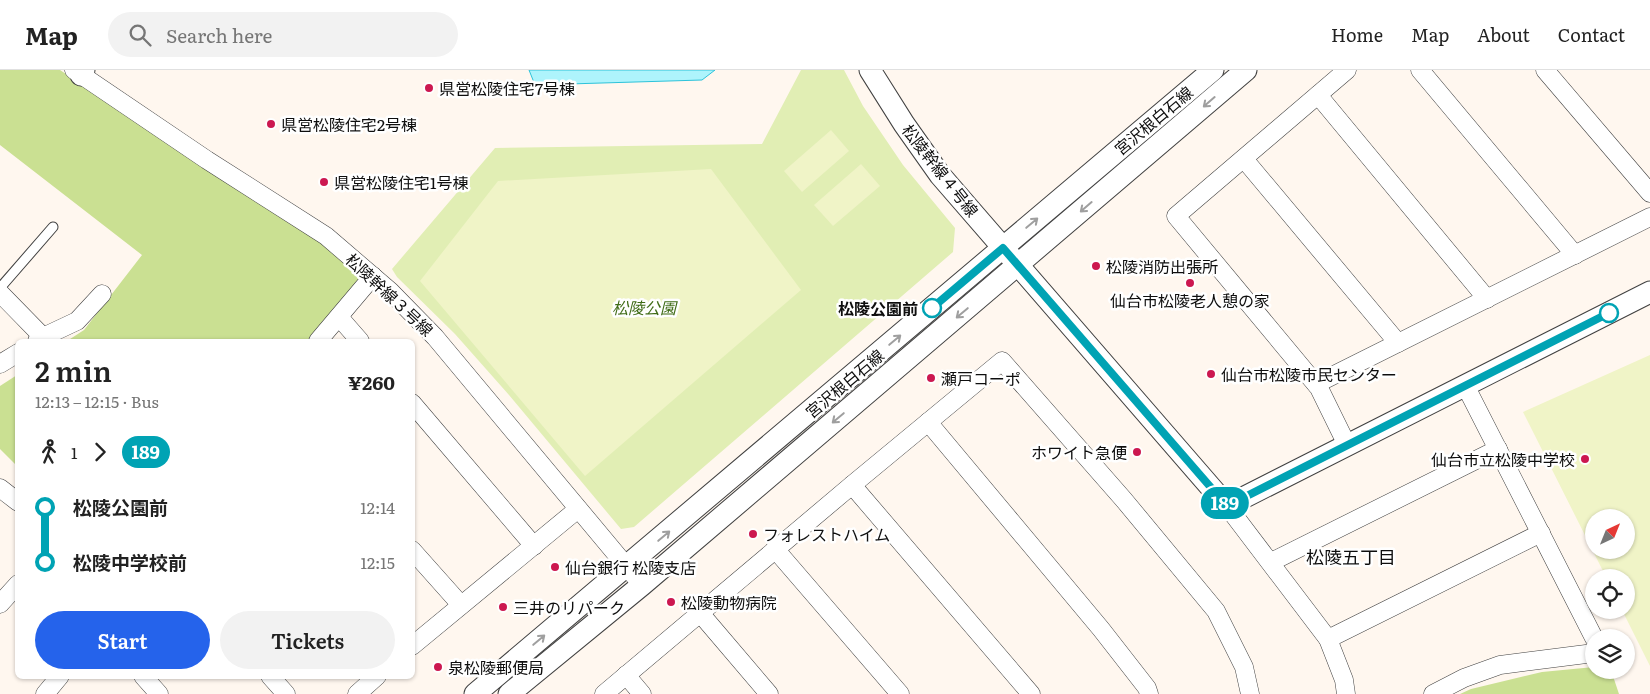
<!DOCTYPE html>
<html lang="en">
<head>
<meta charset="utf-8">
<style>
	:root { --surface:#fff; --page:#f2f2f2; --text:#222; --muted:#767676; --line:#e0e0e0; --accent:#2563eb }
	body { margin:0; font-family:Literata,"Noto Sans JP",serif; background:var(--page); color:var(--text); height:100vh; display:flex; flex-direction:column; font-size:19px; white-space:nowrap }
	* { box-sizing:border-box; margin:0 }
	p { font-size:16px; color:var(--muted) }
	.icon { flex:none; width:28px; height:28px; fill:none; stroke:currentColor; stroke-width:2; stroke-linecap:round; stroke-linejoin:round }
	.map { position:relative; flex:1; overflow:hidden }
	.side { position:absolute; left:15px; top:269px; width:400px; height:340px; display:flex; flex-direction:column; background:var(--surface); border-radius:8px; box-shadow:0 1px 4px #0004 }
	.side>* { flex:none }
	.badge { padding:0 10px; border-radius:16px; font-size:18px; line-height:32px }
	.needle { width:32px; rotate:43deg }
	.fabs { position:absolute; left:1585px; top:439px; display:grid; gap:10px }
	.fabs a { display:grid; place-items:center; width:50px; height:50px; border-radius:50%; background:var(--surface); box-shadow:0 1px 4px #0004; font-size:25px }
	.map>.badge { position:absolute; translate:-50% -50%; box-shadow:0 0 0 2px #fff }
	.legs { display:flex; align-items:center; gap:8px; height:55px; padding:0 20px; font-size:16px }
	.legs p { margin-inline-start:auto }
	.headline { display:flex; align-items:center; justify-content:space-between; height:85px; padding:0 20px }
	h1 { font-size:28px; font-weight:600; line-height:38px }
	.primary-button { display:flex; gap:10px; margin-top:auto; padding:10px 20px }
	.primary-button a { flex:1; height:58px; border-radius:30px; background:var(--accent); color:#fff; font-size:20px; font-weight:600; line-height:58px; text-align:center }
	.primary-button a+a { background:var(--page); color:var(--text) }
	ul { padding:0 20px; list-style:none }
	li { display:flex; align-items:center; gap:18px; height:55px; font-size:19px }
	li i { display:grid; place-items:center; width:8px; height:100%; margin:0 6px; background:currentColor }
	li i::after { content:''; width:12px; height:12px; margin:-6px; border:4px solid; border-radius:50%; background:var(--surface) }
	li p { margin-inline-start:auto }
	li:first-child i { background:linear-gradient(#0000 50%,currentColor 0) }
	li:last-child i { background:linear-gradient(currentColor 50%,#0000 0) }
	header { display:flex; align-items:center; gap:30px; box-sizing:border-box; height:70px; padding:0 25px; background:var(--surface); border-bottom:1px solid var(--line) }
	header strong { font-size:24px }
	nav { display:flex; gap:28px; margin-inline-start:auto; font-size:18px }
	.search { width:350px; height:45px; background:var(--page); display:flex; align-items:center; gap:12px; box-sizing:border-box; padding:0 18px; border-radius:28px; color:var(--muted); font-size:19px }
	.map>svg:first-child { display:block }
	.green { fill:#e1eeb4 }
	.forest { fill:#cae092 }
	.pitch { fill:#f0f4c7; fill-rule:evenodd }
	.water { fill:#aef4fc; stroke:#2dc3da }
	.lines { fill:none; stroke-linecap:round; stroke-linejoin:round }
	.service-casing { stroke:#414141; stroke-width:11 }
	.minor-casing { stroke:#414141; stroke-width:19 }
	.tertiary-casing { stroke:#414141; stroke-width:23 }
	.service { stroke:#fff; stroke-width:9 }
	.minor { stroke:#fff; stroke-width:18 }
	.tertiary { stroke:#fff; stroke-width:21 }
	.oneway { stroke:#9f9f9f }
	.line-1-casing { stroke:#fff; stroke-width:11 }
	.line-1 { stroke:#00a3b4; stroke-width:8 }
	.poi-dot { fill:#cc1850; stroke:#fff; stroke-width:2 }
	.stop-1-dot { fill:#fff; stroke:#00a3b4; stroke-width:2.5 }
	.labels { text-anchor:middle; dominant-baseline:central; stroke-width:5; stroke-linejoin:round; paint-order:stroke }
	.poi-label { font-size:16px; fill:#0e0e0e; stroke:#fff; text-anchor:start }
	.street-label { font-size:16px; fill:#0e0e0e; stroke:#fff }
	.park-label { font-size:16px; font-style:italic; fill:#406c17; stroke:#fff }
	.stop-label { font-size:16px; font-weight:bold; fill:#0e0e0e; stroke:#fff; text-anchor:end }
	.neighbourhood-label { font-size:18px; fill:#0e0e0e; stroke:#fff }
</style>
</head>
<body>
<header>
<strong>Map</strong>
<div class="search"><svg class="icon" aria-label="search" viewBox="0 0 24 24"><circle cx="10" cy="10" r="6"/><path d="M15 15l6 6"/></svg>Search here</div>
<nav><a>Home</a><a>Map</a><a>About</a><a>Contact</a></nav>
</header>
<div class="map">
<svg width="1650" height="624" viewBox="0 0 1650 624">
	<rect width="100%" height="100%" fill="#fff7ef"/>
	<!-- green -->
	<polygon class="green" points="801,0 844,0 863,36 903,95 955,158 953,182 634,457 621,459 509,325 455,264 397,207 392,199 495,78 762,74"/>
	<!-- forest -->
	<g class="forest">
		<polygon points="0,0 60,0 78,12 276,132 302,140 373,206 317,271 67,271 84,260 142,185 0,75"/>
		<polygon points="17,305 17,396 0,379 0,316"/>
		<polygon points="1594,597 1594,600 1611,600 1619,624 1460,624 1471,619 1542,602"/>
	</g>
	<!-- pitch -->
	<g class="pitch">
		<polygon points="831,60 849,81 802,122 784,101"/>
		<polygon points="861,94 880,116 833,156 814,135"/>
		<polygon points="711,99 801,220 585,406 420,211 498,111"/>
		<path d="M1650,285V596L1622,540H1626V508L1606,507L1523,342ZM1594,448H1626V480H1594Z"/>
	</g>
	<!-- water -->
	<polygon class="water" points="529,0 715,0 702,10 535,15"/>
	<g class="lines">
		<defs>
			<polyline id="service" points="0,218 53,157"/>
			<g id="minor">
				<polyline points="74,0 207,90 326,166 390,221 435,267 642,515"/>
				<polyline points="1420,0 1575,185"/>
				<polyline points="1545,0 1650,123"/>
				<polyline points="1318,25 1487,229"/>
				<polyline points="1244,89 1398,273"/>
				<polyline points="0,223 43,267 37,271"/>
				<polyline points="339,247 360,271"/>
				<polyline points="43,267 77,251 102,224"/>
				<polyline points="318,271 373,206"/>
				<polyline points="0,294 18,283"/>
				<polyline points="1316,314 1650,147"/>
				<polyline points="1465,315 1594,568"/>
				<polyline points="412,333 534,476"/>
				<polyline points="928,352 1101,559 1147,618 1149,624"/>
				<polyline points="1347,375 1319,318 1176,146 1347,0"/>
				<polyline points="852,415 1031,624"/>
				<polyline points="0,418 18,432"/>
				<polyline points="1227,436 1328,569 1344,610 1346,624"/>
				<polyline points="775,479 900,624"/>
				<polyline points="412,480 461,535"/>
				<polyline points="1271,492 1498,379"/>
				<polyline points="0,534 18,514"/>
				<polyline points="700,543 769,624"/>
				<polyline points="1328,569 1541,463"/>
				<polyline points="412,576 578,439"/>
				<polyline points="626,605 642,624"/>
				<polyline points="143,606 159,624"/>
				<polyline points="270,606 286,624"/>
				<polyline points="45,624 60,606"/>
				<polyline points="357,624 377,606"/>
				<polyline points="604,624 852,415 1002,291 1124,430 1216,541 1244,597 1250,624"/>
				<polyline points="1433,624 1464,608 1500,595 1594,583"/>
			</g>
			<g id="tertiary">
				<polyline points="870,0 904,54 940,105 1227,436 1650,222"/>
				<polyline points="81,5 84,0"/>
				<polyline points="475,624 1213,0"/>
				<polyline points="509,624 642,515 1246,0"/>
			</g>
		</defs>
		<!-- service casing -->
		<use href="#service" class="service-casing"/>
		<!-- minor casing -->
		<use href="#minor" class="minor-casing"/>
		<!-- tertiary casing -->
		<use href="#tertiary" class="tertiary-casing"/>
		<!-- service -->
		<use href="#service" class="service"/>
		<!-- minor -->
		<use href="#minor" class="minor"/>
		<!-- tertiary -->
		<use href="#tertiary" class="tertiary"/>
	</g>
	<!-- one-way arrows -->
	<defs><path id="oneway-shaft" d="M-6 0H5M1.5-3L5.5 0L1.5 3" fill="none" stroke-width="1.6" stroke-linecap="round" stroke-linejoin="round" transform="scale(1.25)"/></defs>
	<g class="oneway">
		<use href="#oneway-shaft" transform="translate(1209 32) rotate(139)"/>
		<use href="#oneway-shaft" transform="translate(1086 137) rotate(139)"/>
		<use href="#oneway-shaft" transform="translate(1032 153) rotate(-40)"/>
		<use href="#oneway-shaft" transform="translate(962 243) rotate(140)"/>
		<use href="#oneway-shaft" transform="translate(895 270) rotate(-40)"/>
		<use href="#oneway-shaft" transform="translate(838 348) rotate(140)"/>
		<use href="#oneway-shaft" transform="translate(664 466) rotate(-40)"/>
		<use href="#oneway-shaft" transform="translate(539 570) rotate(-40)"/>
	</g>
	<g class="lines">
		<defs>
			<polyline id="line-1" points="932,238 1003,178 1227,436 1609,243"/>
		</defs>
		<!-- line-1 casing -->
		<use href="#line-1" class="line-1-casing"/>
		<!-- line-1 -->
		<use href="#line-1" class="line-1"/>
	</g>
	<!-- markers -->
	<g class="poi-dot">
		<circle cx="429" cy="18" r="5"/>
		<circle cx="271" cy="54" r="5"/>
		<circle cx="324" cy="112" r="5"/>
		<circle cx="1096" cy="196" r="5"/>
		<circle cx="1190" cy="213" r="5"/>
		<circle cx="1211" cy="304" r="5"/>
		<circle cx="931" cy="308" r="5"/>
		<circle cx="1137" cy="382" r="5"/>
		<circle cx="1585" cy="389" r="5"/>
		<circle cx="753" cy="464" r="5"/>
		<circle cx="555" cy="497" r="5"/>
		<circle cx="671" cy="532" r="5"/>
		<circle cx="503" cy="537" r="5"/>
		<circle cx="438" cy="597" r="5"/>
	</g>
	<g class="stop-1-dot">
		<circle cx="932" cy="238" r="9"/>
		<circle cx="1609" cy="243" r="9"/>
	</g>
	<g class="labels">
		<!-- poi labels -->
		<g class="poi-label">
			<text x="439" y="18">県営松陵住宅7号棟</text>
			<text x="281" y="54">県営松陵住宅2号棟</text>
			<text x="334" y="112">県営松陵住宅1号棟</text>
			<text x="1106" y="196">松陵消防出張所</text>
			<text x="1190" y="230" text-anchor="middle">仙台市松陵老人憩の家</text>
			<text x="1221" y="304">仙台市松陵市民センター</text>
			<text x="941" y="308">瀬戸コーポ</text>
			<text x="1127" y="382" text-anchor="end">ホワイト急便</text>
			<text x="1575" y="389" text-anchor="end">仙台市立松陵中学校</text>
			<text x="763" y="464">フォレストハイム</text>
			<text x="565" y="497">仙台銀行 松陵支店</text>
			<text x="681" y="532">松陵動物病院</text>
			<text x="513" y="537">三井のリパーク</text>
			<text x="448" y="597">泉松陵郵便局</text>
		</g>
		<!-- street labels -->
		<g class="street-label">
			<text transform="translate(1153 50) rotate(-40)">宮沢根白石線</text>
			<text transform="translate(941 100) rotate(52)">松陵幹線４号線</text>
			<text transform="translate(390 224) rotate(43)">松陵幹線３号線</text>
			<text transform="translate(844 313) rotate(-40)">宮沢根白石線</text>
		</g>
		<!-- park labels -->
		<g class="park-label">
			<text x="644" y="237">松陵公園</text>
		</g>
		<!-- stop labels -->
		<g class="stop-label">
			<text x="918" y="238">松陵公園前</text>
		</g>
		<!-- neighbourhood labels -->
		<g class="neighbourhood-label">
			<text x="1351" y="486">松陵五丁目</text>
		</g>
	</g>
</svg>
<div class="fabs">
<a><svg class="needle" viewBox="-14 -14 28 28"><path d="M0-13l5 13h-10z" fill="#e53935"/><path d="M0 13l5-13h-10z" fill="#767676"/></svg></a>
<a><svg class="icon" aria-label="locate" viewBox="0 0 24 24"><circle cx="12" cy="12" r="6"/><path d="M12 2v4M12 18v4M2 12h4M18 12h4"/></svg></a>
<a><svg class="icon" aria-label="layers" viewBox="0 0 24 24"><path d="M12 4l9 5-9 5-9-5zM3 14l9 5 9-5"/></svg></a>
</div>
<b class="badge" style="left:1225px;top:433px;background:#00a3b4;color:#fff">189</b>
<section class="side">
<div class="headline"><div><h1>2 min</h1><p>12:13 – 12:15 · Bus</p></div><b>¥260</b></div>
<div class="legs"><svg class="icon" aria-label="walk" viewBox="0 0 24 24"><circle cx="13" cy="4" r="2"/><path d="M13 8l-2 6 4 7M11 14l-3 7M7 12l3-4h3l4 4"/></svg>1<svg class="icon" aria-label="forward" viewBox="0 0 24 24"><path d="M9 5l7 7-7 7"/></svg><b class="badge" style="background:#00a3b4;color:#fff">189</b></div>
<ul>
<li><i style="color:#00a3b4"></i><b>松陵公園前</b><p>12:14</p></li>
<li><i style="color:#00a3b4"></i><b>松陵中学校前</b><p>12:15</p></li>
</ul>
<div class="primary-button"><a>Start</a><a>Tickets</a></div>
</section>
</div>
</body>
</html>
